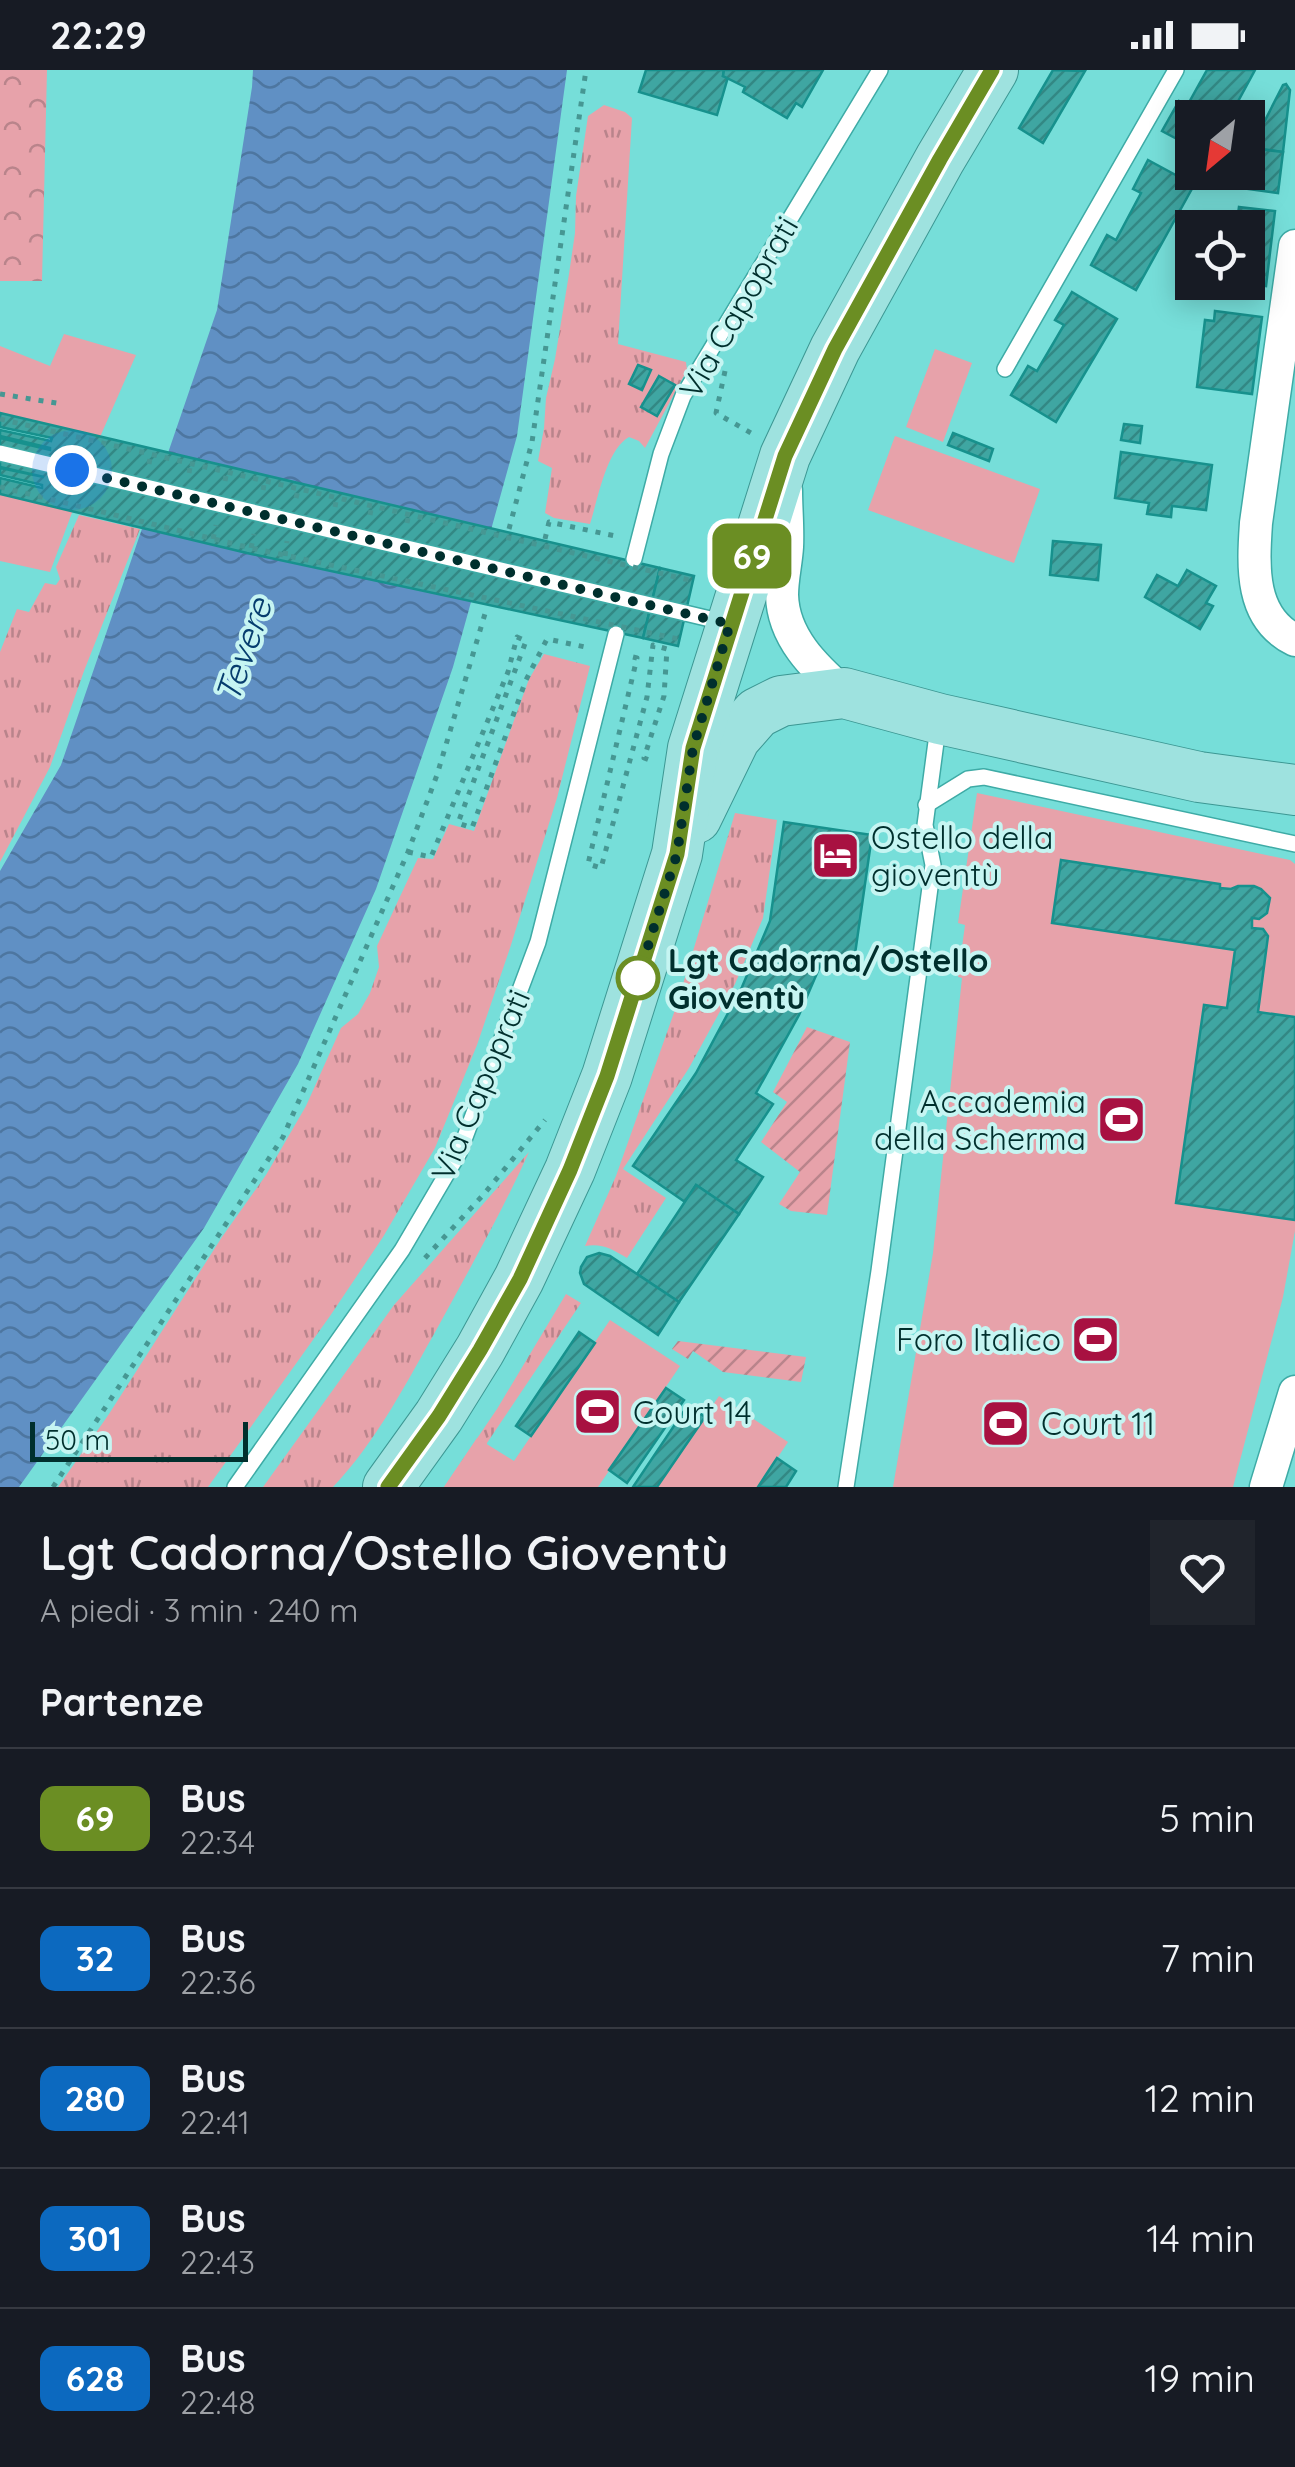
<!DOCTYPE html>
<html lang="it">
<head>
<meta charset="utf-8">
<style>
	:root { --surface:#171b24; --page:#20242c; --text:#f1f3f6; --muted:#9ea1a6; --line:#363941 }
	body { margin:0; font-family:Quicksand,sans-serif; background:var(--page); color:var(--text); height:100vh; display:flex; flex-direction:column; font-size:38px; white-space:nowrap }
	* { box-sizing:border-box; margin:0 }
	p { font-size:32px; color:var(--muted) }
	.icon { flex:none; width:55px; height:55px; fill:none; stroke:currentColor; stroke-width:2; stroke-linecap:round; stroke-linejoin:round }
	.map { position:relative; height:1417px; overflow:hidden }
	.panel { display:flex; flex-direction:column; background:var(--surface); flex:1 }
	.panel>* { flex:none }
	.badge { padding:0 20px; border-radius:15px; font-size:35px; line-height:65px }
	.needle { width:65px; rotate:209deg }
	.buttons { position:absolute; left:1175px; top:30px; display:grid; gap:20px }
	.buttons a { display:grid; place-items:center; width:90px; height:90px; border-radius:0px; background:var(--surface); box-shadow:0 5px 25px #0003; font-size:50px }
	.scale { position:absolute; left:30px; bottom:25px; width:218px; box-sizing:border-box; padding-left:10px; border:5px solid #002f2d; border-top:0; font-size:28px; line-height:35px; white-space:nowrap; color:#002f2d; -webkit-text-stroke:8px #c6f5f2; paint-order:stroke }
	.you { position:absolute; width:50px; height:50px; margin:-25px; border:8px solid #fff; border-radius:50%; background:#1a73e8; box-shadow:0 0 0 15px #1a73e833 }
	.map>.badge { position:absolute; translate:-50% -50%; box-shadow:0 0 0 5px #fff }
	h2 { padding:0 40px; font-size:38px; line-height:90px }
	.round { display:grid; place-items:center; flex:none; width:105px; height:105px; border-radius:0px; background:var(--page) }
	.summary { display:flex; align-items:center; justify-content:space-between; height:170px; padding:0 40px }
	h1 { font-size:48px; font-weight:600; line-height:75px }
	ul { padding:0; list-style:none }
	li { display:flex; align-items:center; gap:30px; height:140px; padding:0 40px; border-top:2px solid var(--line) }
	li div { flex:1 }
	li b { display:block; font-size:38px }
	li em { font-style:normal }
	li .badge { min-width:110px; font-weight:700; text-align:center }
	.status { display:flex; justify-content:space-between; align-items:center; height:70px; padding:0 50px; background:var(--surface); direction:ltr }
	.status svg { height:28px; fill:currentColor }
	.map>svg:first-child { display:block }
	.grass { fill:url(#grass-tufts) }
	.park { fill:url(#park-crowns) }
	.garden { fill:url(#garden-furrows) }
	.pitch { fill:#e7a2aa }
	.water { fill:url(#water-waves) }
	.building { fill:url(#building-hatch); stroke:#17918d; stroke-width:2.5 }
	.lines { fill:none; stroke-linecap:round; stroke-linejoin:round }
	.lane-casing { stroke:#3eaba6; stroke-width:18 }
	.street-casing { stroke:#3eaba6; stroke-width:35 }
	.primary-casing { stroke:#3c9793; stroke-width:52 }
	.path { stroke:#469793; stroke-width:5; stroke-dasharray:5 8; stroke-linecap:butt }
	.lane { stroke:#fff; stroke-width:15 }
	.street { stroke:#fff; stroke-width:32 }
	.primary { stroke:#9ee2df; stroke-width:50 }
	.lane-bridge-casing { stroke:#3eaba6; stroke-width:18; stroke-linecap:butt }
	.path-bridge { stroke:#469793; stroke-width:5; stroke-dasharray:5 8; stroke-linecap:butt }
	.lane-bridge { stroke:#fff; stroke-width:15 }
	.line-casing { stroke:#fff; stroke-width:22 }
	.line { stroke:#6b8e23; stroke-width:15 }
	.walk { stroke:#002f2d; stroke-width:10; stroke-dasharray:0 18 }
	.stop-dot { fill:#fff; stroke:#6b8e23; stroke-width:5 }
	.labels { text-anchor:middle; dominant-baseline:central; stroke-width:8; stroke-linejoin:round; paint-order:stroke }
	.street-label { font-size:32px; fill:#002f2d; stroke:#c6f5f2 }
	.poi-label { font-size:32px; fill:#002f2d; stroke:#c6f5f2; text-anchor:start }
	.stop-label { font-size:32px; font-weight:bold; fill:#002f2d; stroke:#c6f5f2; text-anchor:start }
	.water-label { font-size:35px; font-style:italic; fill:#063d6e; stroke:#c6f5f2 }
</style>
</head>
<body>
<div class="status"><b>22:29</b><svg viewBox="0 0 49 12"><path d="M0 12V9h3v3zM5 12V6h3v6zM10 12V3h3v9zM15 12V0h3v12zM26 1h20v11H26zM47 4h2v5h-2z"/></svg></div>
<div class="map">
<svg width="1295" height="1417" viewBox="0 0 1295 1417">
	<defs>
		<pattern id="grass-tufts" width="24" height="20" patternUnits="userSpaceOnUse" patternTransform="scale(2.5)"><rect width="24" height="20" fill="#e7a2aa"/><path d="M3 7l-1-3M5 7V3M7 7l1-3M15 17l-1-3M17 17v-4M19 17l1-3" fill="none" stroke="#b9848b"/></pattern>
		<pattern id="park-crowns" width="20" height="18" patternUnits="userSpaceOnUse" patternTransform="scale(2.5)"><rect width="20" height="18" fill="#e7a2aa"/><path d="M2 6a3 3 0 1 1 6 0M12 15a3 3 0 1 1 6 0" fill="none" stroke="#b9848b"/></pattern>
		<pattern id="garden-furrows" width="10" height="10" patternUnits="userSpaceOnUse" patternTransform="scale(2.5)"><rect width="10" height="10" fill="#e7a2aa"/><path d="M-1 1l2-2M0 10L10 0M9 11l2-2" fill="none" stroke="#b9848b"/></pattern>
		<pattern id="water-waves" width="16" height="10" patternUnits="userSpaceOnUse" patternTransform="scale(2.5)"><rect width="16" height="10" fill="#6090c4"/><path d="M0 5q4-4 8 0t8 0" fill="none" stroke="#4d76a0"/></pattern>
		<pattern id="building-hatch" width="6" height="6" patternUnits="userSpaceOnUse" patternTransform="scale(2.5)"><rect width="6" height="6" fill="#3fa6a2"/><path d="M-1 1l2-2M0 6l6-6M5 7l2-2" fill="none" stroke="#328884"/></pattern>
	</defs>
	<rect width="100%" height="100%" fill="#76ded9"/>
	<!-- grass -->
	<g class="grass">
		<path d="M604,35L625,42L632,48L618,274L686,292L687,300L645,378L639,371L629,367C606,380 598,429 590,454L554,448L545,443L552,398L538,391L544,358L546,328L555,289L569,204L575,163L576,126L588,46Z"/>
		<polygon points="79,445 140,459 84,601 50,697 0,792 0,582 17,539 29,542 45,513 56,515 60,509 56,497"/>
		<polygon points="544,584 590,596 557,728 510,878 477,975 435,1078 383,1167 330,1246 208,1417 58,1417 109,1344 222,1167 266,1105 306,1036 341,958 358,944 370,923 379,897 377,876 418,788 433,789 449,754 474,761 529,609"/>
		<path d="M735,743L777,750L763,848L735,914L689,998L623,1099L666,1128L627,1188C612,1179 602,1173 585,1176L616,1106L676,937Z"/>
		<path d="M529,1082C502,1142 470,1198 439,1255C408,1310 377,1371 333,1417H263L394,1235Z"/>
		<polygon points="566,1224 581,1233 487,1373 485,1417 444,1417 497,1339"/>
	</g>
	<!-- park -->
	<polygon class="park" points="0,0 47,0 42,211 0,211"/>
	<!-- garden -->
	<g class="garden">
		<polygon points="807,957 850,972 827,1145 791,1141 779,1134 800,1102 761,1072 787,1032 773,1022"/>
		<polygon points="678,1271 806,1287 801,1312 723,1302 693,1281 688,1289 672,1279"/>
	</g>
	<!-- pitch -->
	<g class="pitch">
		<polygon points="64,264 136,285 100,367 50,502 0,491 0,408 41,417 44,408 0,397 0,368 49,380 52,369 0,357 0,276 50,296"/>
		<polygon points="935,279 972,293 943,372 906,357"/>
		<polygon points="895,366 1040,419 1014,493 868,440"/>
		<polygon points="977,723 1290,790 1295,794 1295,1161 1283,1227 1233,1417 893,1417 933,1183 962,908 958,907 965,855 958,853"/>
		<polygon points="610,1250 680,1296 598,1417 444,1417 477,1368 514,1391"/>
		<polygon points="719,1326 788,1372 758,1417 657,1417"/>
	</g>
	<!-- water -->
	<polygon class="water" points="253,0 567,0 517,366 453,597 376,819 298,994 204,1158 19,1417 0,1417 0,801 61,695 217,240 252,17"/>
	<!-- building -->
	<g class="building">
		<polygon points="646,0 724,0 723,6 728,7 717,45 639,22"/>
		<polygon points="724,0 823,0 802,37 796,33 787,48 743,22 745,17 723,6"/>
		<polygon points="1053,0 1085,1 1043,73 1019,58"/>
		<polygon points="1207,0 1255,0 1229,48 1192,48 1192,77 1162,61 1179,31 1187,36"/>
		<polygon points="1286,14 1290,20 1283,82 1251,78 1283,15"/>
		<polygon points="1251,78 1283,82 1278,123 1241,118 1243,102 1248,102"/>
		<polygon points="1148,90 1194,115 1136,220 1091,195 1107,165 1116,170 1141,123 1133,119"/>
		<polygon points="1239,137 1275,141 1266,216 1236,212 1248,212 1248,158 1236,158"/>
		<polygon points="1072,222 1117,249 1056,352 1011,325 1028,296 1037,301 1064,255 1055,250"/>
		<polygon points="1215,241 1262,247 1252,324 1197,317 1205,250 1214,251"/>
		<polygon points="638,295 651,300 642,320 629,314"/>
		<polygon points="659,306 675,315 657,346 641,337"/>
		<polygon points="0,343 660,498 643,568 247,483 0,424 0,408 42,418 42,415 0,405 0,398 44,407 0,397 0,368 50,380 50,378 0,366 0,360 51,371 52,368 0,357"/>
		<polygon points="1124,354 1142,356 1140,373 1121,370"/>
		<polygon points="953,363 993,379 989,391 948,375"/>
		<polygon points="1121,382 1212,395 1206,440 1172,436 1171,447 1147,444 1149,433 1115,428"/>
		<polygon points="1053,471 1101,475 1098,510 1050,505"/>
		<polygon points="660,498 694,506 678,576 643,568"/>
		<polygon points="1187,500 1216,516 1206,533 1213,536 1200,559 1145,527 1157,505 1178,516"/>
		<polygon points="784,752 872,765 854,891 824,887 799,945 756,1023 773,1034 736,1090 763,1107 739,1144 696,1115 685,1132 633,1096 696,1003 742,917 770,851"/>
		<polygon points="1061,790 1220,814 1220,818 1231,819 1238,816 1254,816 1261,819 1270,828 1267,843 1259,849 1252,848 1252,858 1263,859 1268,866 1258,942 1295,947 1295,1150 1176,1133 1204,935 1227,938 1235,880 1052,853"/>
		<polygon points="696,1115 739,1144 679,1232 637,1204"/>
		<polygon points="599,1183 610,1186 679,1232 658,1265 584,1214 580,1203 581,1197 587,1187"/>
		<polygon points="579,1262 595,1273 531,1366 516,1356"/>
		<polygon points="666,1318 684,1330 627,1413 609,1400"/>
		<polygon points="688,1335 705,1347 657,1417 633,1417"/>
		<polygon points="777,1388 796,1401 786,1417 758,1417"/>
	</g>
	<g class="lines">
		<defs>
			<g id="lane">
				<polyline points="1005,299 1176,0"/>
				<polyline points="634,489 661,384 683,326 880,0"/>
				<polyline points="685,543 727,553"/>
				<polyline points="926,735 968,709 984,707 1295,774"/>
				<polyline points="235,1417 402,1180 459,1083 538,872 616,564"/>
				<polyline points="846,1417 879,1201 933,795 925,755 938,657"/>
			</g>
			<g id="street">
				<path d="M1295,176L1256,453C1253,497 1250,548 1295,570"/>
				<path d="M786,421C786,439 788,458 787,477C786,493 782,509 782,525C783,567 814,597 844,623"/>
				<polyline points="1266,1417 1295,1322"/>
			</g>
			<g id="primary">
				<polyline points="696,748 735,668 757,643 781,631 844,623 940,649 1199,707 1295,720"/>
				<polyline points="388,1417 439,1346 480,1280 519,1209 570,1100 607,1006 677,784 693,678 785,386 835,279 940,89 993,0"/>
			</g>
		</defs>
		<!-- lane casing -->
		<use href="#lane" class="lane-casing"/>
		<!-- street casing -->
		<use href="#street" class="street-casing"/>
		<!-- primary casing -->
		<use href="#primary" class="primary-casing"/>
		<!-- path -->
		<g class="path">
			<polyline points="725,301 716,343 751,363"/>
			<polyline points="0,324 62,334"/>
			<polyline points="149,394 151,383"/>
			<polyline points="189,403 191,392"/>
			<polyline points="225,411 227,401"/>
			<polyline points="263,420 265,409"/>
			<polyline points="296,428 299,417"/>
			<polyline points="335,437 337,426"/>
			<polyline points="370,445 372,434"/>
			<polyline points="407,453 409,443"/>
			<polyline points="509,459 532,372 586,0"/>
			<polyline points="213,469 216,455"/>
			<polyline points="545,469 549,452 620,467"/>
			<polyline points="251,478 254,464"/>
			<polyline points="285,486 287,471"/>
			<polyline points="633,587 637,588 588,794 601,798 647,627 653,575 667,579 664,626 644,688 652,691"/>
			<polyline points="408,782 431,787 508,602 517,567 526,571 458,753 472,758 526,610 547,569 590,578"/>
			<polyline points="425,1188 484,1124 545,1050"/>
			<polyline points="53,1417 283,1067 408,782 437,705 487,537"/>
		</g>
		<!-- lane -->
		<use href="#lane" class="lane"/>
		<!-- street -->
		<use href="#street" class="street"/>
		<!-- primary -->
		<use href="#primary" class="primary"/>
		<defs>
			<polyline id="lane-bridge" points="0,383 685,543"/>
		</defs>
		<!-- lane-bridge casing -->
		<use href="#lane-bridge" class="lane-bridge-casing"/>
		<!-- path-bridge -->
		<g class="path-bridge">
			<polyline points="0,349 693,511"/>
			<polyline points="0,417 251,478 679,569"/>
		</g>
		<!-- lane-bridge -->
		<use href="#lane-bridge" class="lane-bridge"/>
	</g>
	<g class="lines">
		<defs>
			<polyline id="line" points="388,1417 439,1346 480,1280 520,1209 570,1100 607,1006 677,784 693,678 785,386 835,279 940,89 992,0"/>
		</defs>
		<!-- line casing -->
		<use href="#line" class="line-casing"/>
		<!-- line -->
		<use href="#line" class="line"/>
		<!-- walk -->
		<polyline class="walk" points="72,400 730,554 693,678 677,784 638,908"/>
	</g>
	<!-- icons -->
	<defs>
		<symbol id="hotel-square" viewBox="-11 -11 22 22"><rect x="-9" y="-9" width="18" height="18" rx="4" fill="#a81141" stroke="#c6f5f2"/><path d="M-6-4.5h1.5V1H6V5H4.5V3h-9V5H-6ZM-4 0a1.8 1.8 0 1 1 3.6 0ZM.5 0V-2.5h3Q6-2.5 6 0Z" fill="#fff"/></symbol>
		<symbol id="stadium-square" viewBox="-11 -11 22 22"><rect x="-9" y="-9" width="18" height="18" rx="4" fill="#a81141" stroke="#c6f5f2"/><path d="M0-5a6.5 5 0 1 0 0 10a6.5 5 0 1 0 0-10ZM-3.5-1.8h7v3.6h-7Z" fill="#fff"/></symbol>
	</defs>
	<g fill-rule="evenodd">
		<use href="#hotel-square" x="808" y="758" width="55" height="55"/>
		<use href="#stadium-square" x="1094" y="1022" width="55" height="55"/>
		<use href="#stadium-square" x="1068" y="1242" width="55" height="55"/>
		<use href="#stadium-square" x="570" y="1314" width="55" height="55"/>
		<use href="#stadium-square" x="978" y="1326" width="55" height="55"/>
	</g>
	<!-- markers -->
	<circle class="stop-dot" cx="638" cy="908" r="20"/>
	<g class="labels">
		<!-- street labels -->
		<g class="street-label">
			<text transform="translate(738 237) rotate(-60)">Via Capoprati</text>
			<text transform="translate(480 1015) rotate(-67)">Via Capoprati</text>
		</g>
		<!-- poi labels -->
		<g class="poi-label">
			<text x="871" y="767">Ostello della<tspan x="871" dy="37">gioventù</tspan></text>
			<text x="1086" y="1031" text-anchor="end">Accademia<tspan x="1086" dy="37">della Scherma</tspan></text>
			<text x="1061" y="1269" text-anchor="end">Foro Italico</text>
			<text x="633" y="1342">Court 14</text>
			<text x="1041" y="1353">Court 11</text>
		</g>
		<!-- stop labels -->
		<g class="stop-label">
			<text x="668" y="890">Lgt Cadorna/Ostello<tspan x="668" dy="37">Gioventù</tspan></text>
		</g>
		<!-- water labels -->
		<g class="water-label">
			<text transform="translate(243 580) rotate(-71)">Tevere</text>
		</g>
	</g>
</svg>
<div class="buttons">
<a><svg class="needle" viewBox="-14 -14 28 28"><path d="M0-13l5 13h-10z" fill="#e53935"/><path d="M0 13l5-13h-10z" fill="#9ea1a6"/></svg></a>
<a><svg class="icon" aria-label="locate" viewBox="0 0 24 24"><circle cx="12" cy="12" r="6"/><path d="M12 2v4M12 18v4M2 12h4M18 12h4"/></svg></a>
</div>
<div class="scale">50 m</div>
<div class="you" style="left:72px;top:400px"></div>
<b class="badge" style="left:752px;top:486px;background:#6b8e23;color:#fff">69</b>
</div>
<section class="panel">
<div class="summary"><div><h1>Lgt Cadorna/Ostello Gioventù</h1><p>A piedi · 3 min · 240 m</p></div><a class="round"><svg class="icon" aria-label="heart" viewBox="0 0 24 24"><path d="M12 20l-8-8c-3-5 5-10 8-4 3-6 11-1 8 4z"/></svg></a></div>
<h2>Partenze</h2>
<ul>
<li><span class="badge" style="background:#6b8e23;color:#fff">69</span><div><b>Bus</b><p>22:34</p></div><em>5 min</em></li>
<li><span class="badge" style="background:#0c69bf;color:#fff">32</span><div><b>Bus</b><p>22:36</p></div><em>7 min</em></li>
<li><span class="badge" style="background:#0c69bf;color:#fff">280</span><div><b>Bus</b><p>22:41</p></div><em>12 min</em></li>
<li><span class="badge" style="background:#0c69bf;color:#fff">301</span><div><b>Bus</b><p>22:43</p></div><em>14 min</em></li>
<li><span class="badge" style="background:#0c69bf;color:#fff">628</span><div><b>Bus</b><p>22:48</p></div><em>19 min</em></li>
</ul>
</section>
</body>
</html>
